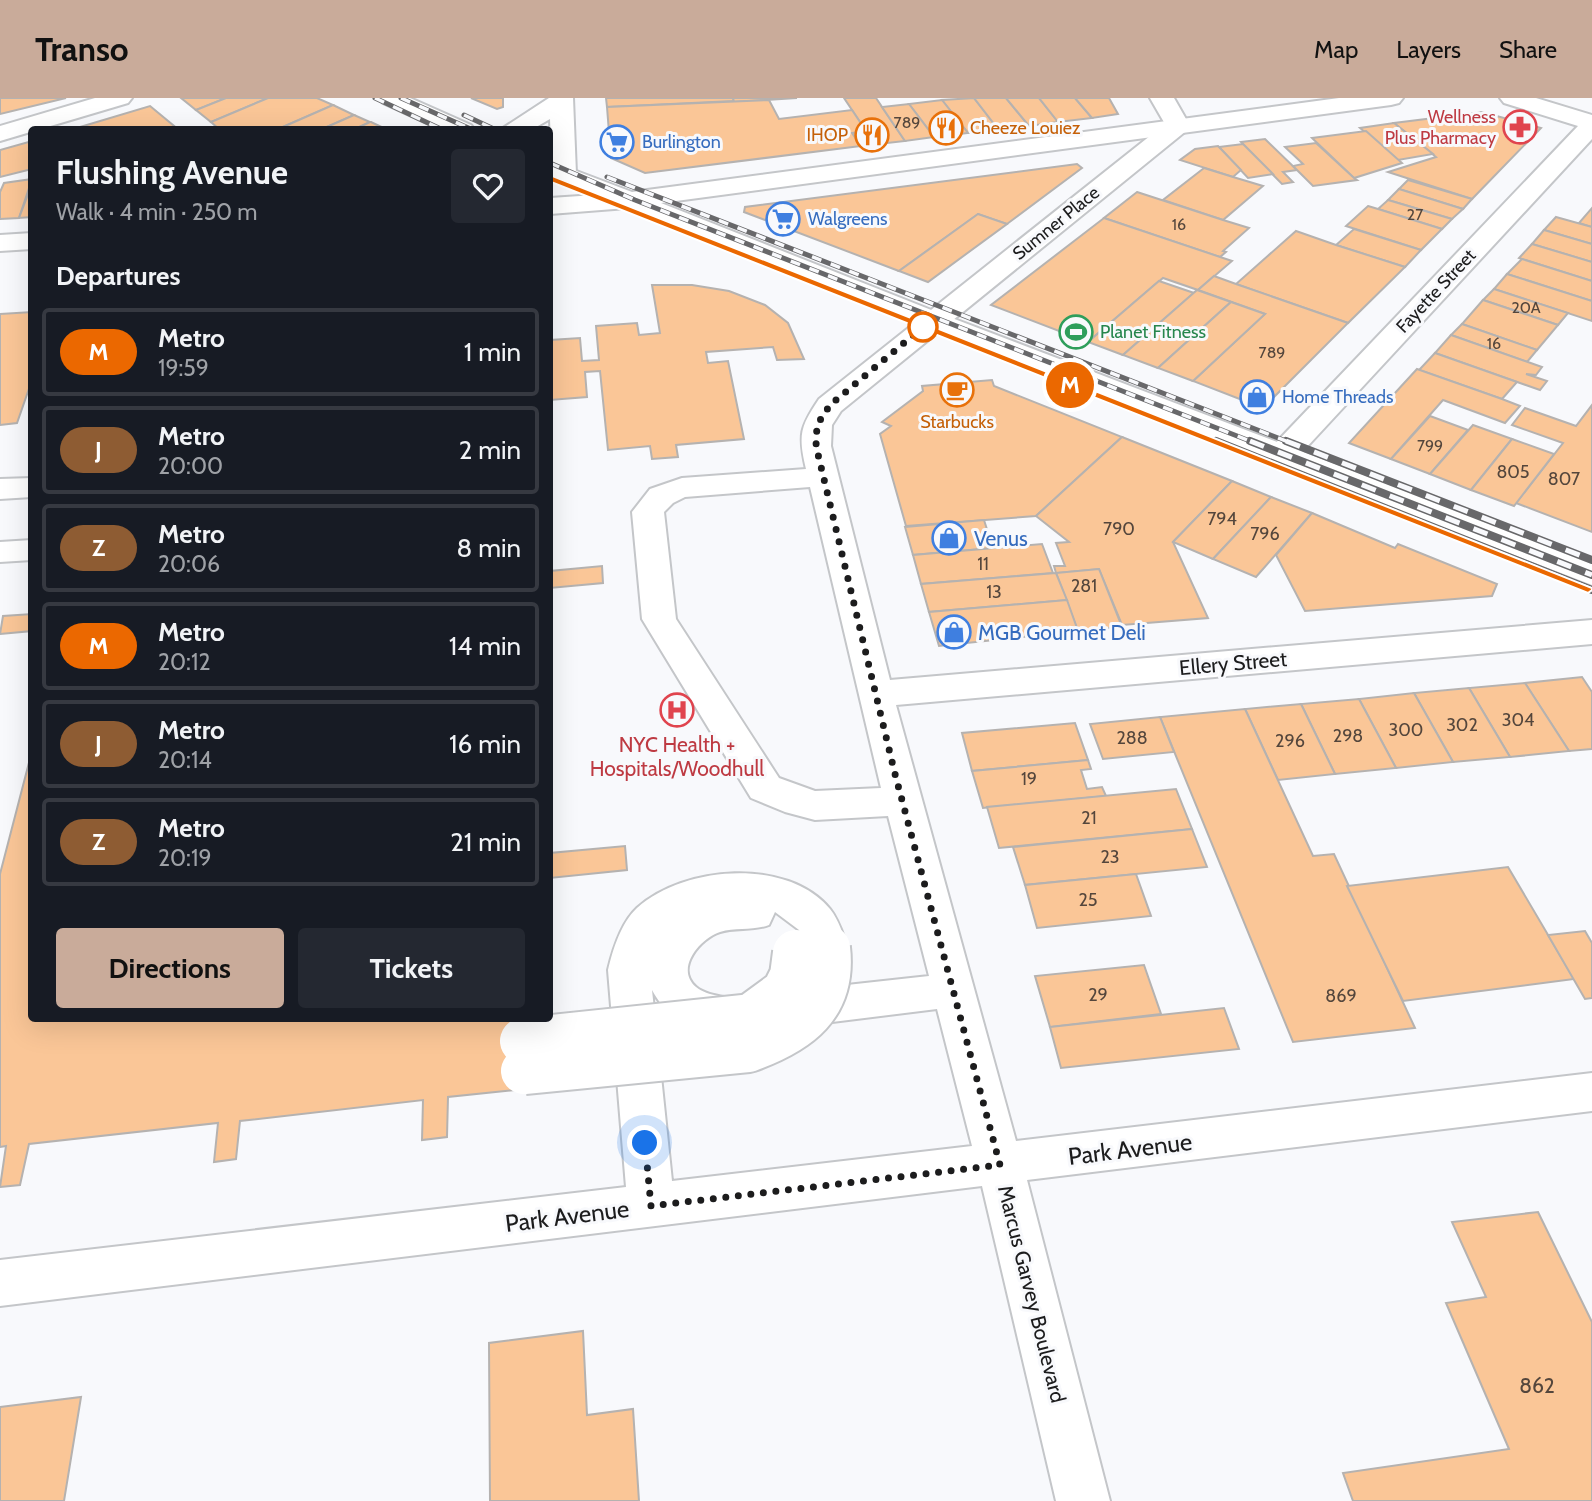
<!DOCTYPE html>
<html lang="en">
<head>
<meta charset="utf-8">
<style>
	:root { --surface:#171b24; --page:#242831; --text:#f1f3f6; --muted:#9ea1a6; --line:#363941; --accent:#c9ab9a }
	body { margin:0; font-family:Cabin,sans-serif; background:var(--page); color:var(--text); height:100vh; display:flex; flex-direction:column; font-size:26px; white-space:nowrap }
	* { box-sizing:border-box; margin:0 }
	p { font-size:23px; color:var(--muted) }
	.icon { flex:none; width:38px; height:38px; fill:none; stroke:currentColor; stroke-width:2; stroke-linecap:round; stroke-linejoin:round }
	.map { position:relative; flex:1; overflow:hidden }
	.sheet { position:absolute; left:28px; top:28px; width:525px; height:896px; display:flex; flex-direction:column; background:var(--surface); border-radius:7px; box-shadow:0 7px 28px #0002 }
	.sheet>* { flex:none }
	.badge { padding:0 14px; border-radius:23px; font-size:24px; line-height:46px }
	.you { position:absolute; width:35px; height:35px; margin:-18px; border:5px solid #fff; border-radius:50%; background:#1a73e8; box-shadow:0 0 0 10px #1a73e833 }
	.map>.badge { position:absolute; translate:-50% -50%; box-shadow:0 0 0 4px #fff }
	h2 { padding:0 28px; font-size:26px; line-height:63px }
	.round { display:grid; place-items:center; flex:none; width:74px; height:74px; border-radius:7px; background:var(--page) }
	.headline { display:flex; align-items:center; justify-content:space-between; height:119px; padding:0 28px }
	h1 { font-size:33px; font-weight:800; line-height:52px }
	.button { display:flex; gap:14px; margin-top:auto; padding:14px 28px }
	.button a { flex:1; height:80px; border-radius:7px; background:var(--accent); color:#111; font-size:28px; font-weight:800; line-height:80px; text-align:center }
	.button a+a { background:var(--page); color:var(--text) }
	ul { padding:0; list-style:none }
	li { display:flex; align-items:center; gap:21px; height:88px; margin:0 14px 10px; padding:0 14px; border:4px solid var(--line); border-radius:7px }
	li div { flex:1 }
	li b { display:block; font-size:26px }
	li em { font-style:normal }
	li .badge { min-width:77px; font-weight:700; text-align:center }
	header { display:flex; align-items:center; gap:42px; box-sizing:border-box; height:98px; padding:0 35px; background:var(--accent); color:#111 }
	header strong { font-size:33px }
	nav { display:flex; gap:38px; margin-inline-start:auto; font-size:24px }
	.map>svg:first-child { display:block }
	.building { fill:#fac697; stroke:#b5b2b0; stroke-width:2 }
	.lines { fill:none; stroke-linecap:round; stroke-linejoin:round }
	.minor-casing { stroke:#c4c6c9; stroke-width:4 }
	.major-casing { stroke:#c4c6c9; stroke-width:4 }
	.minor { fill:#fff; fill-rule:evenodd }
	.major { fill:#fff; fill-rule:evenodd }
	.rail-far1-casing { stroke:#68686a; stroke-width:5 }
	.rail-casing { stroke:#68686a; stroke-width:8 }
	.rail-far1 { stroke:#f8f9fc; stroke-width:3.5; stroke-dasharray:10; stroke-linecap:butt }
	.rail { stroke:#f8f9fc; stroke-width:5; stroke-dasharray:15; stroke-linecap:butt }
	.minor-bridge-casing { stroke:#c4c6c9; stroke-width:50; stroke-linecap:butt }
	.minor-bridge { stroke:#fff; stroke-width:46 }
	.line { fill:#eb6800; stroke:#fff; stroke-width:2 }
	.walk { stroke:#1c1c1d; stroke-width:7; stroke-dasharray:0 12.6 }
	.stop-dot { fill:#fff; stroke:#eb6800; stroke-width:3.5 }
	.labels { text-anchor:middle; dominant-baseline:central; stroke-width:6; stroke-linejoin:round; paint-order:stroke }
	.far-number-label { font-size:16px; fill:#54463c }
	.far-health-label { font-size:18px; fill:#be3a42; stroke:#f8f9fc; text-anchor:end }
	.far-food-label { font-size:18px; fill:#c56008; stroke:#f8f9fc; text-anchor:start }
	.far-shop-label { font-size:18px; fill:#366cbe; stroke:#f8f9fc; text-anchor:start }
	.far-street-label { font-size:18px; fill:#1c1c1d; stroke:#f8f9fc }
	.far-leisure-label { font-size:18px; fill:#27864d; stroke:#f8f9fc; text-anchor:start }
	.number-label { font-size:18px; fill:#54463c }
	.shop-label { font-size:21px; fill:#366cbe; stroke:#f8f9fc; text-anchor:start }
	.street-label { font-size:21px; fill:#1c1c1d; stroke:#f8f9fc }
	.health-label { font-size:21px; fill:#be3a42; stroke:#f8f9fc }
	.near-number-label { font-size:21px; fill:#54463c }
	.near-street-label { font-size:24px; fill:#1c1c1d; stroke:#f8f9fc }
</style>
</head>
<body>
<header>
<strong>Transo</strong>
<nav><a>Map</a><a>Layers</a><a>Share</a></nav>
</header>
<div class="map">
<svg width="1592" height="1403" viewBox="0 0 1592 1403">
	<rect width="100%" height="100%" fill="#f8f9fc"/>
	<!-- building -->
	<g class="building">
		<polygon points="0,0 66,0 0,16"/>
		<polygon points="181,0 226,0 196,12"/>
		<polygon points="226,0 268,0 211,24 196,12"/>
		<polygon points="268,0 317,0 333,7 276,32 220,32 211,24"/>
		<polygon points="471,0 503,0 503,9 497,11"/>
		<polygon points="606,0 733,0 734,3 607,9"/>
		<polygon points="733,0 797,0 734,4"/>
		<polygon points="844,0 876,0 905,43 861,48 852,35 866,33"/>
		<polygon points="974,0 998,31 968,35 942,2"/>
		<polygon points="974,0 1006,0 1029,28 998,31"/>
		<polygon points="1006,0 1039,0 1058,24 1029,28"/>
		<polygon points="1039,0 1075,0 1092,20 1058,24"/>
		<polygon points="1075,0 1109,0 1118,16 1092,20"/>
		<polygon points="769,2 779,21 852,12 866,33 852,35 861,48 645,75 611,60 607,9"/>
		<polygon points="942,2 968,35 934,39 909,6"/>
		<polygon points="909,6 934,39 905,43 882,9"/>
		<polygon points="333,7 354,17 320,32 276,32"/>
		<polygon points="150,8 179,32 70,32"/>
		<polygon points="1482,14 1541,30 1472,101 1388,74 1436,59 1394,25"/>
		<polygon points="354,17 370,24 353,32 320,32"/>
		<polygon points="370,24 371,24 388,32 353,32"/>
		<polygon points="1394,25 1433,56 1398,62 1360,30"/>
		<polygon points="1366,33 1402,65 1354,80 1312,40"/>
		<polygon points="1265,41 1297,72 1283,74 1293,84 1282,86 1241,44"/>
		<polygon points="32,43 32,71 0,79 0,52"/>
		<polygon points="1316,45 1354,80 1357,82 1313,88 1293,68 1303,66 1285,49"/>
		<polygon points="1243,46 1273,76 1248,80 1219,49"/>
		<polygon points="1218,48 1241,72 1233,79 1180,62 1195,51"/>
		<polygon points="1077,66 1082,70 1007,126 978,116 899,173 744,114 745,109"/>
		<polygon points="1204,70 1233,79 1263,88 1223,122 1163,102"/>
		<polygon points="32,81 19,120 0,121 0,94 4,85"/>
		<polygon points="1408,82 1472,101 1463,111 1399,91"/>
		<polygon points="32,86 32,119 19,120"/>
		<polygon points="1399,91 1463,111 1452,121 1388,102"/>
		<polygon points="1137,94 1223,122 1249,130 1223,153 1226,154 1220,159 1104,120"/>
		<polygon points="1388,102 1452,121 1442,131 1378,111"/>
		<polygon points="1368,108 1378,111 1442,131 1421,152 1346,128"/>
		<polygon points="1592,110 1592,129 1579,125"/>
		<polygon points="978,116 1007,126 928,184 899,173"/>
		<polygon points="1556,119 1592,129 1592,146 1544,132"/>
		<polygon points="1104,120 1232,163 1198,192 1163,180 1088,244 991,207"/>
		<polygon points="1354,131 1421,152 1405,169 1336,147"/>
		<polygon points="1544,132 1592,146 1592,164 1532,146"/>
		<polygon points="1296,133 1336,147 1405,169 1348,225 1236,186"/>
		<polygon points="1532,146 1592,164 1592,183 1519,160"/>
		<polygon points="1522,161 1592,183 1592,203 1507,176"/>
		<polygon points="1507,176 1592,203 1592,223 1494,191"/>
		<polygon points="1214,178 1236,186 1348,225 1263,310 1193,283 1265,216 1198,192"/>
		<polygon points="1159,183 1194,195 1123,257 1088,244"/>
		<polygon points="652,187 692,187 729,193 765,207 788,225 804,261 777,262 773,249 706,254 708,265 728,263 744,341 676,347 678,359 652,361 650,348 608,352 600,273 585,274 587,299 550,302 550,242 580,240 582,263 599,262 596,228 637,225 639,237 660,235"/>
		<polygon points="1494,191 1568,215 1558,227 1483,202"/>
		<polygon points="1197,192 1231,204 1158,270 1123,257"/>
		<polygon points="1483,202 1558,227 1537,252 1462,226"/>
		<polygon points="1231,204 1265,216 1193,283 1158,270"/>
		<polygon points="32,214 32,282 17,325 0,327 0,216"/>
		<polygon points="1462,226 1537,252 1527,264 1451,237"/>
		<polygon points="1451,237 1542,269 1536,277 1526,276 1547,283 1540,292 1435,255"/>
		<polygon points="1435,255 1517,284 1502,301 1419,272"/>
		<polygon points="1417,271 1502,301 1520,308 1505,325 1443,302 1391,361 1349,345"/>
		<polygon points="992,282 994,288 1122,339 1036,418 906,428 880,336 891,328 882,324 923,293 922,288"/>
		<polygon points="1592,307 1592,434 1516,405 1563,345 1512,327 1525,310 1576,328"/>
		<polygon points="1430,318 1468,332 1430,376 1391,361"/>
		<polygon points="1473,327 1512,341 1471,392 1430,376"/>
		<polygon points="1122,339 1232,383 1173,444 1208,520 1122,527 1099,471 1056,475 1054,468 1065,468 1056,445 1069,444 1036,418"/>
		<polygon points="1512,341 1554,356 1514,408 1471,392"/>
		<polygon points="1232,383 1271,399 1213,461 1173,444"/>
		<polygon points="1271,399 1312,415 1256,479 1213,461"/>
		<polygon points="1312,415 1395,450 1398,446 1497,486 1492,498 1305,513 1276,457"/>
		<polygon points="984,422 993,450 913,457 905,429"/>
		<polygon points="1042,446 1053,475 921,486 913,457"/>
		<polygon points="602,468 603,485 550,490 550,473"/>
		<polygon points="1099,471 1122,529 1078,533 1056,475"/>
		<polygon points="1056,475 1067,502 929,514 921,486"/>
		<polygon points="1067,502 1078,533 939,548 929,514"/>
		<polygon points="32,516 32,533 0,536 3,518"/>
		<polygon points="1582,579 1592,594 1592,651 1569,653 1525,585"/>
		<polygon points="1525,585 1569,653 1510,659 1469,590"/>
		<polygon points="1469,590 1510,659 1453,664 1414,595"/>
		<polygon points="1414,595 1453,664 1396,670 1359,601"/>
		<polygon points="1359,601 1396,670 1335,676 1301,606"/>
		<polygon points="1301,606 1335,676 1278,682 1245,611"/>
		<polygon points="1245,611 1313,758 1334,756 1415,930 1293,944 1160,619"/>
		<polygon points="1160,619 1174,654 1103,661 1090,626"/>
		<polygon points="1075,625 1088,662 972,673 962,635"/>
		<polygon points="32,653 32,920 522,920 524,991 448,999 447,1039 422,1042 423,1002 240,1023 236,1061 214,1064 218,1025 29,1046 20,1087 0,1089 6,1048 0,1049 0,776"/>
		<polygon points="1088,662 1091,671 1081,672 1087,691 1102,689 1106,698 983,710 972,673"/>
		<polygon points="1176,691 1192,731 999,750 987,709"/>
		<polygon points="1192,731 1207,769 1025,787 1013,749"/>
		<polygon points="625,748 627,772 550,780 550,755"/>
		<polygon points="1508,769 1574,881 1403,903 1347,788"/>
		<polygon points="1136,776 1151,818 1037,830 1025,787"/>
		<polygon points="1585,833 1592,845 1592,900 1585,901 1548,837"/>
		<polygon points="1144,867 1161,916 1050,929 1035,878"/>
		<polygon points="1224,910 1239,951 1061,970 1050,929"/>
		<polygon points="1538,1114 1592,1224 1592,1403 1353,1403 1343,1375 1509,1351 1446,1205 1486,1199 1452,1124"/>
		<polygon points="583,1233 587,1317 633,1311 639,1403 490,1403 489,1245"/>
		<polygon points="81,1299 64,1403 0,1403 0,1309"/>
	</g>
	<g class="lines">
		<defs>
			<g id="minor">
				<polygon points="95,0 132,0 128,5 0,43 0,28"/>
				<polygon points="549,0 573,0 576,76 573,81 555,81 552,76 550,21 531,32 500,32"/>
				<path d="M1150,0H1174L1190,28L1186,33L841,313L832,327L831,348L890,582L1592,522V546L896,607L1016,1043L1592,975V1013L1027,1082L1110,1403H1056L982,1088L0,1208V1162L626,1089L608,872C613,851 621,825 637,810C683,768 787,759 830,811C839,822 843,837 848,850L842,862L827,867L812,862L799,832L775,814L769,827C753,833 736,829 720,834C701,840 674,870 696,889C708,899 728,898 743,903L750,916L743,929C706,941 670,926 652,892L672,1083L972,1048L937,911L792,929L777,923L770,911L777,899L792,893L929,878L888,718L815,722L785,714L751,700L642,521L632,414L650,391L682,380L806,371C798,337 800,329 819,301L1165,26ZM810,389L881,690L815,693L779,680L676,521L664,414L673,405L685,399Z"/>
				<polygon points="1500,0 1536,0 1592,17 1592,41 1292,365 1281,367 1270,365 1266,358 1270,351 1578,28 1504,5"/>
				<polygon points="32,380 32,399 0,401 0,381"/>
				<polygon points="32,442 32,462 0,464 0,444"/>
			</g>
			<g id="major">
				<polygon points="379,0 410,0 471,27 475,32 442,32 383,5"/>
				<polygon points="1339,0 1403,0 1399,5 1391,7 661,105 944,217 1592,464 1592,487 924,229 627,110 550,116 550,100 595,97 550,79 550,63 632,94"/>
				<polygon points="32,135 32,151 0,153 0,137"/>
			</g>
		</defs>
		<!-- minor casing -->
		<use href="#minor" class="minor-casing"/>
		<!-- major casing -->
		<use href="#major" class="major-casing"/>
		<!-- minor -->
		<use href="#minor" class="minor"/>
		<!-- major -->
		<use href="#major" class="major"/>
		<defs>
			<g id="rail-far1">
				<polyline points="375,0 443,32"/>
				<polyline points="401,0 473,32"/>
				<polyline points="464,17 496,32"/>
				<polyline points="550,65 635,102 1255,345"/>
				<polyline points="607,79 1291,345"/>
				<polyline points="550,80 1220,345"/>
			</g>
			<g id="rail">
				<polyline points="1216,343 1592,492"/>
				<polyline points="1250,343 1592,477"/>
				<polyline points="1286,343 1592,462"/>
			</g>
		</defs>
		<!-- rail-far1 casing -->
		<use href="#rail-far1" class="rail-far1-casing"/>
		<!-- rail casing -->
		<use href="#rail" class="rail-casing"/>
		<!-- rail-far1 -->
		<use href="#rail-far1" class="rail-far1"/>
		<!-- rail -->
		<use href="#rail" class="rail"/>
		<defs>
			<g id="minor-bridge">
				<polyline points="523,943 751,919 785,894 793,878 796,855"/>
				<path d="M524,973L748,951C798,933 834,908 827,850"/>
			</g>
		</defs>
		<!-- minor-bridge casing -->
		<use href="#minor-bridge" class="minor-bridge-casing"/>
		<!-- minor-bridge -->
		<use href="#minor-bridge" class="minor-bridge"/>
	</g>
	<!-- line -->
	<polygon class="line" points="550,77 1592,490 1592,492 1588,495 546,82"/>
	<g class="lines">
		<!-- walk -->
		<polyline class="walk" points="645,1045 651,1108 1000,1067 895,676 816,348 817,327 830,307 923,229"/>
	</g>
	<!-- icons -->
	<defs>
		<symbol id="pharmacy-ring" viewBox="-11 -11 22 22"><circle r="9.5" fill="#f8f9fc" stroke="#e0444e" stroke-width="1.5"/><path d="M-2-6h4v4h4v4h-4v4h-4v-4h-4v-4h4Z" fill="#e0444e"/></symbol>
		<symbol id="restaurant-ring" viewBox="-11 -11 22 22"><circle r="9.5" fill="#f8f9fc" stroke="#e8710a" stroke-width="1.5"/><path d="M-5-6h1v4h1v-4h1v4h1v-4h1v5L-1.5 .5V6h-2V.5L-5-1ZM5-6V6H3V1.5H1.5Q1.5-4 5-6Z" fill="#e8710a"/></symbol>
		<symbol id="supermarket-ring" viewBox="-11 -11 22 22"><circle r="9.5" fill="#f8f9fc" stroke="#3f7fe0" stroke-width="1.5"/><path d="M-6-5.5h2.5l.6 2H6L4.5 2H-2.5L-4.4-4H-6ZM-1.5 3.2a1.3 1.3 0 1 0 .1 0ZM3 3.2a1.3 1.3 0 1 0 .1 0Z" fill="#3f7fe0"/></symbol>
		<symbol id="stadium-ring" viewBox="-11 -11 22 22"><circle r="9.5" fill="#f8f9fc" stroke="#2e9e5b" stroke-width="1.5"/><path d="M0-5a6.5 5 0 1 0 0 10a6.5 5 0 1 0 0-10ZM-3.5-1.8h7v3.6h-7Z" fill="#2e9e5b"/></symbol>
		<symbol id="cafe-ring" viewBox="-11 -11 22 22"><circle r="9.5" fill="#f8f9fc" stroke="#e8710a" stroke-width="1.5"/><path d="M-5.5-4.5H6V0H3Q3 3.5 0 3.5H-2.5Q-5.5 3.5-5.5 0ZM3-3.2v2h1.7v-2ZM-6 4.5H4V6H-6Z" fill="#e8710a"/></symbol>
		<symbol id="shop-ring" viewBox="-11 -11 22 22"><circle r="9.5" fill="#f8f9fc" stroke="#3f7fe0" stroke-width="1.5"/><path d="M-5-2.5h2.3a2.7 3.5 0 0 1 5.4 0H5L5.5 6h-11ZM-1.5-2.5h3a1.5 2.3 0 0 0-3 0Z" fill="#3f7fe0"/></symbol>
		<symbol id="hospital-ring" viewBox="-11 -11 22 22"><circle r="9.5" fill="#f8f9fc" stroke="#e0444e" stroke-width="1.5"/><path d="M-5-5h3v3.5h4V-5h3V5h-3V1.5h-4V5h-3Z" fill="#e0444e"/></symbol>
	</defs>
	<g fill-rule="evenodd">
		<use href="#pharmacy-ring" x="1501" y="10" width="38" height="38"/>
		<use href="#restaurant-ring" x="927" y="11" width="38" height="38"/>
		<use href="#restaurant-ring" x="853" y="18" width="38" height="38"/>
		<use href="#supermarket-ring" x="598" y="25" width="38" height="38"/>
		<use href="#supermarket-ring" x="764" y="102" width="38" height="38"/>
		<use href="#stadium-ring" x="1057" y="215" width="38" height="38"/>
		<use href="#cafe-ring" x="938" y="273" width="38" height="38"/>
		<use href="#shop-ring" x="1238" y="280" width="38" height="38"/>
		<use href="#shop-ring" x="930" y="421" width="38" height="38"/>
		<use href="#shop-ring" x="935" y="515" width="38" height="38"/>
		<use href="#hospital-ring" x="658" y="593" width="38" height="38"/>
	</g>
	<!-- markers -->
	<circle class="stop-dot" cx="923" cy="229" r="14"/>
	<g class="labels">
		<!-- far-number labels -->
		<g class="far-number-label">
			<text x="907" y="24">789</text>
			<text x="1415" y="116">27</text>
			<text x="1179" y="126">16</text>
			<text x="1526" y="209">20A</text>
			<text x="1494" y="245">16</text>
			<text x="1272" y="254">789</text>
			<text x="1430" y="347">799</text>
		</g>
		<!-- far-health labels -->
		<g class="far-health-label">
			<text x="1496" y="19">Wellness<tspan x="1496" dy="21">Plus Pharmacy</tspan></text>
		</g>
		<!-- far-food labels -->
		<g class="far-food-label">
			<text x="970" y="30">Cheeze Louiez</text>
			<text x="848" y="37" text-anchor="end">IHOP</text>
			<text x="957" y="324" text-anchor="middle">Starbucks</text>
		</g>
		<!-- far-shop labels -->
		<g class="far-shop-label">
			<text x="642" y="44">Burlington</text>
			<text x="808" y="121">Walgreens</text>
			<text x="1282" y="299">Home Threads</text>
		</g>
		<!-- far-street labels -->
		<g class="far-street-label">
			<text transform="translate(1056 125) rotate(-39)">Sumner Place</text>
			<text transform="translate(1436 193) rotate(-47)">Fayette Street</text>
		</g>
		<!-- far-leisure labels -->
		<g class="far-leisure-label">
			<text x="1100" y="234">Planet Fitness</text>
		</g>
		<!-- number labels -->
		<g class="number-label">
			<text x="1513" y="374">805</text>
			<text x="1564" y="381">807</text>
			<text x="1222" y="421">794</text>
			<text x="1119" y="431">790</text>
			<text x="1265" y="436">796</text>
			<text x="983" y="466">11</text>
			<text x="1084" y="488">281</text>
			<text x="994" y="494">13</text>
			<text x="1518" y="622">304</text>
			<text x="1462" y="627">302</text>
			<text x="1406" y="632">300</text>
			<text x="1348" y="638">298</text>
			<text x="1132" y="640">288</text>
			<text x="1290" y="643">296</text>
			<text x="1029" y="681">19</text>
			<text x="1089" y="720">21</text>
			<text x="1110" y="759">23</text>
			<text x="1088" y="802">25</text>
			<text x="1098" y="897">29</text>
			<text x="1341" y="898">869</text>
		</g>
		<!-- shop labels -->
		<g class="shop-label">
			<text x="974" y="440">Venus</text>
			<text x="978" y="534">MGB Gourmet Deli</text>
		</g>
		<!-- street labels -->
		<g class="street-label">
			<text transform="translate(1233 565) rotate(-5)">Ellery Street</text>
			<text transform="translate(1032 1196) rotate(76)">Marcus Garvey Boulevard</text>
		</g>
		<!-- health labels -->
		<g class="health-label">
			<text x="677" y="646">NYC Health +<tspan x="677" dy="24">Hospitals/Woodhull</tspan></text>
		</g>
		<!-- near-number labels -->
		<g class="near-number-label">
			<text x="1537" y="1287">862</text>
		</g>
		<!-- near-street labels -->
		<g class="near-street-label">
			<text transform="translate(1130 1051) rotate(-7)">Park Avenue</text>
			<text transform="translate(567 1118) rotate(-7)">Park Avenue</text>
		</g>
	</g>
</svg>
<div class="you" style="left:645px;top:1045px"></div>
<b class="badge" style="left:1070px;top:287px;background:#eb6800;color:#fff">M</b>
<section class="sheet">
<div class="headline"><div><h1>Flushing Avenue</h1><p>Walk · 4 min · 250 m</p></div><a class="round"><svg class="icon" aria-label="heart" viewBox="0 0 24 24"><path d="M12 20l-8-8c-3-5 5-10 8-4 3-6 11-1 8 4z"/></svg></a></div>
<h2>Departures</h2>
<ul>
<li><span class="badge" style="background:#eb6800;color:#fff">M</span><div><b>Metro</b><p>19:59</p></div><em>1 min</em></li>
<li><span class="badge" style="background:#8e5c33;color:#fff">J</span><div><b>Metro</b><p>20:00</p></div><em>2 min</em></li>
<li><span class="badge" style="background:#8e5c33;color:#fff">Z</span><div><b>Metro</b><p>20:06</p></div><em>8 min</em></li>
<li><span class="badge" style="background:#eb6800;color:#fff">M</span><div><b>Metro</b><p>20:12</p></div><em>14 min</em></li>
<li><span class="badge" style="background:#8e5c33;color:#fff">J</span><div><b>Metro</b><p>20:14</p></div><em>16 min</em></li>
<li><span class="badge" style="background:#8e5c33;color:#fff">Z</span><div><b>Metro</b><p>20:19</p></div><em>21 min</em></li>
</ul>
<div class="button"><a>Directions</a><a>Tickets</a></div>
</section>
</div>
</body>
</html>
